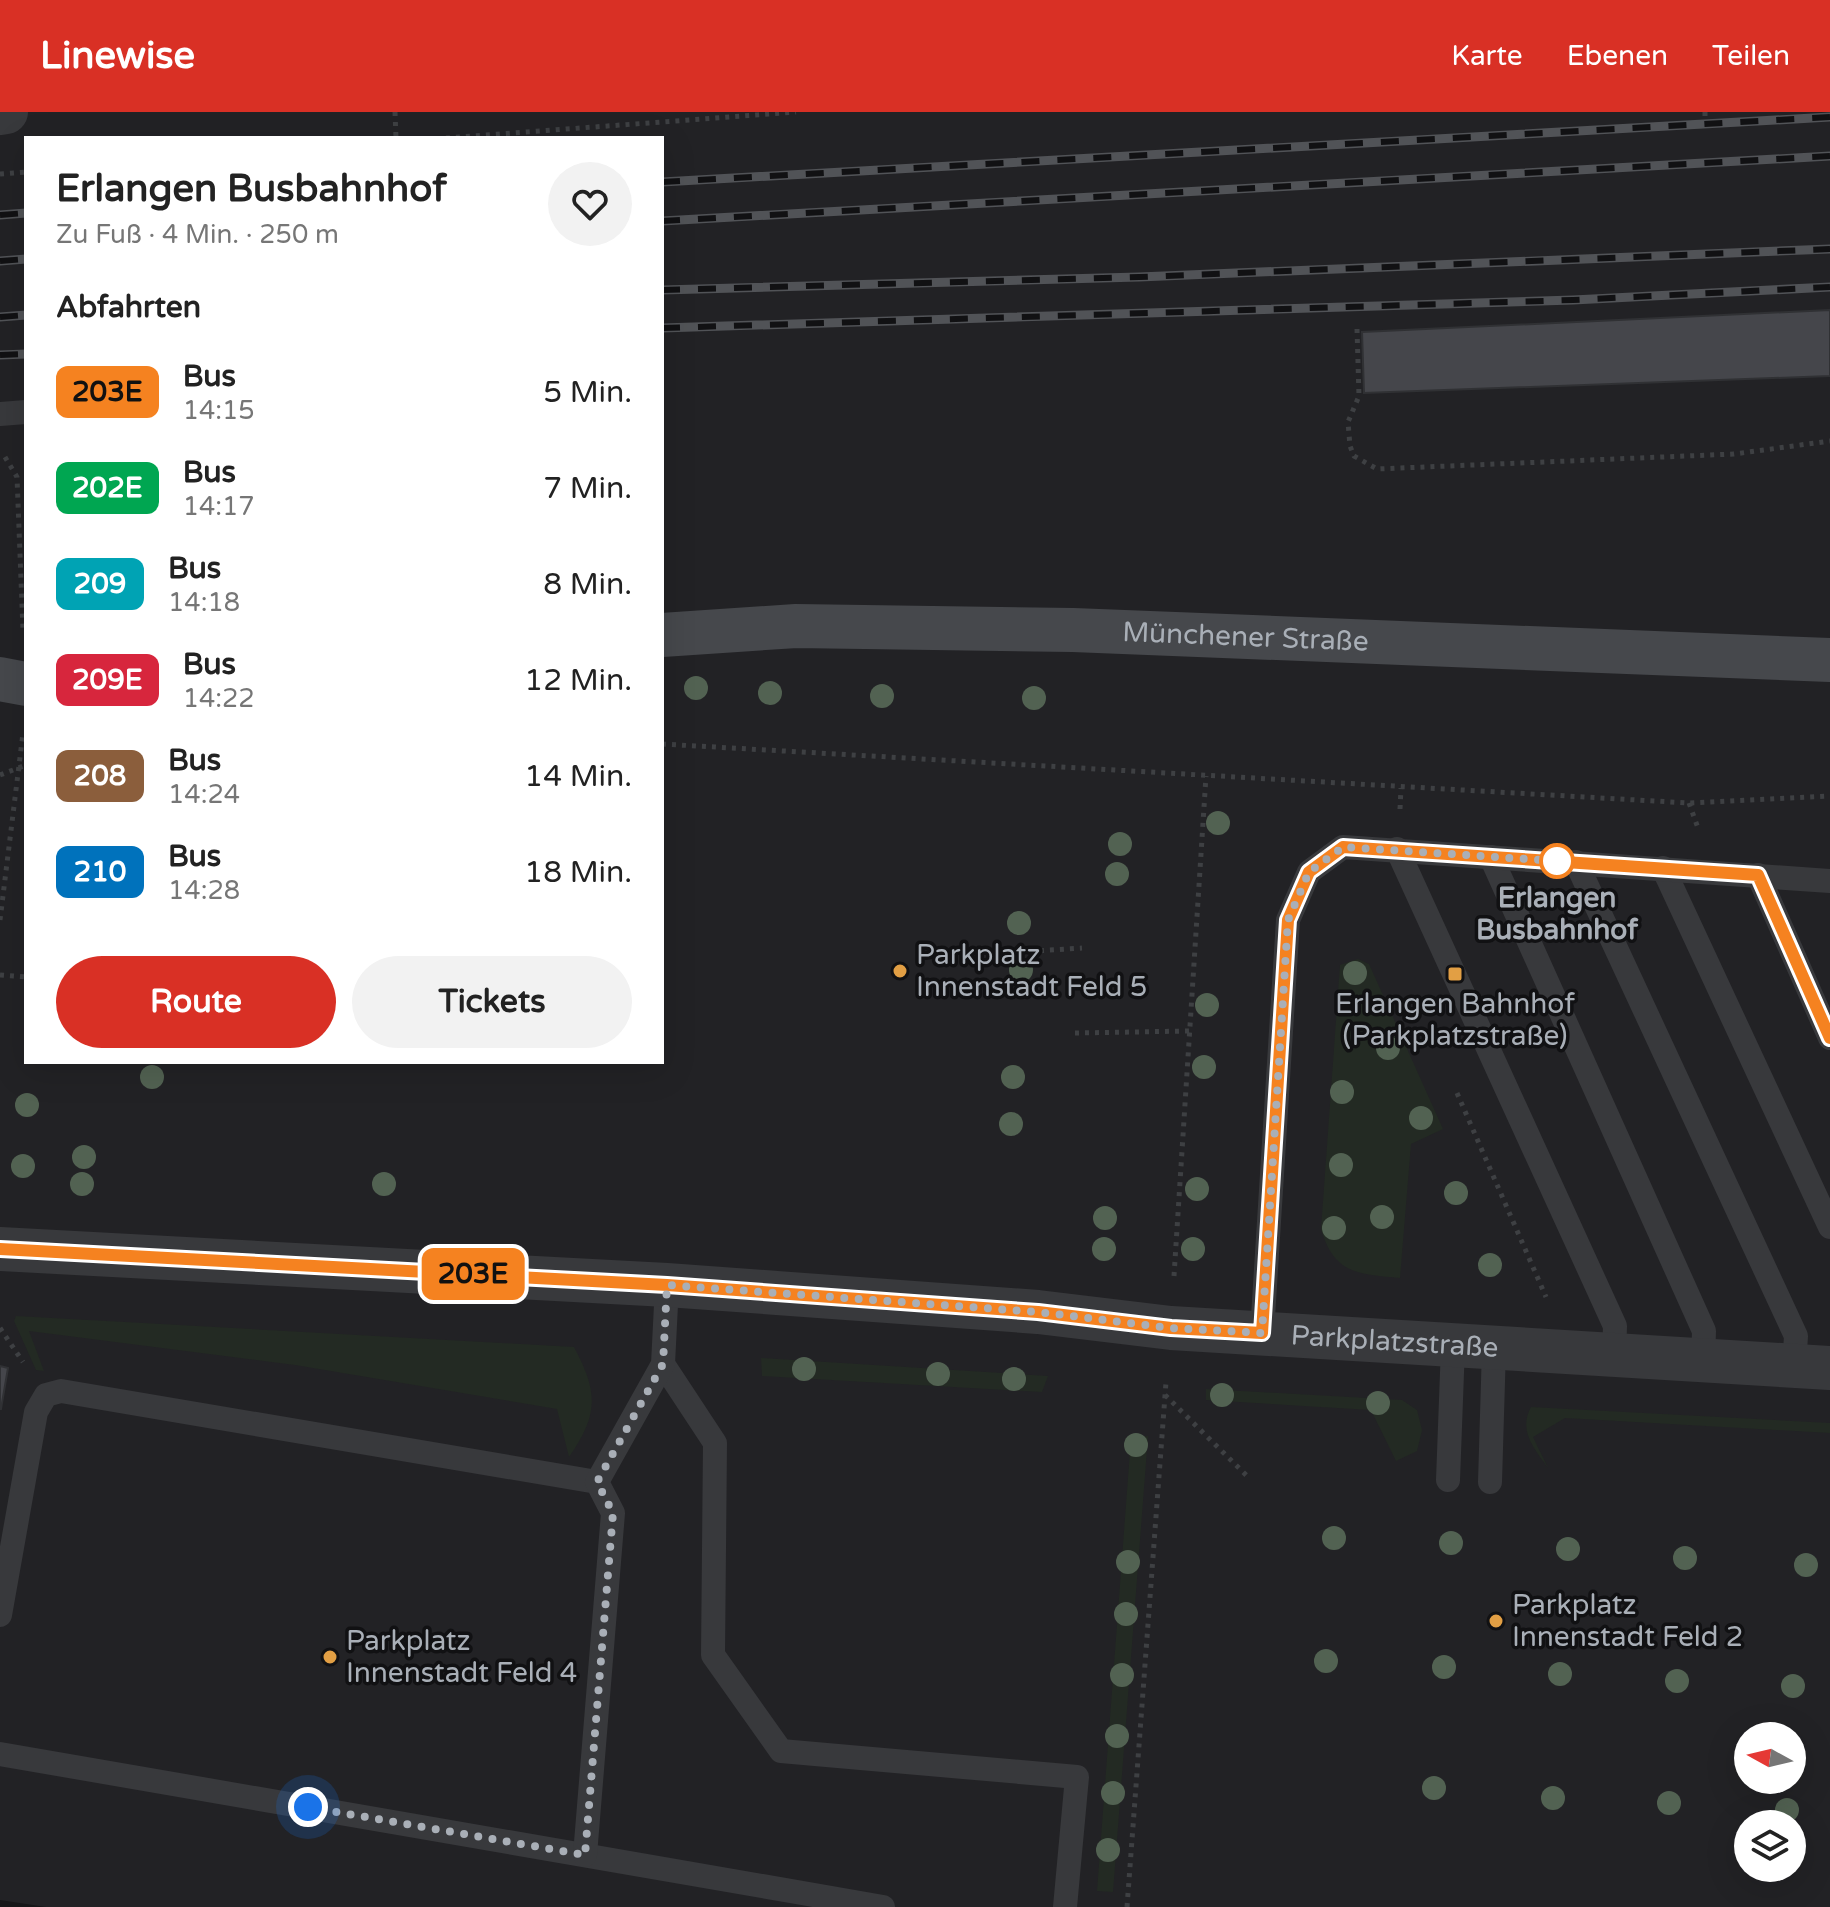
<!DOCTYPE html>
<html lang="de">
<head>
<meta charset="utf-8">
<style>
	:root { --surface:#fff; --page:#f2f2f2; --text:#222; --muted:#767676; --accent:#d93025 }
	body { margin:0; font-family:"Varela Round",sans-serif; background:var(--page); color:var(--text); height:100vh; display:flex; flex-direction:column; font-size:30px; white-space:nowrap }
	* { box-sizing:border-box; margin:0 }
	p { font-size:26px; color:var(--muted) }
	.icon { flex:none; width:44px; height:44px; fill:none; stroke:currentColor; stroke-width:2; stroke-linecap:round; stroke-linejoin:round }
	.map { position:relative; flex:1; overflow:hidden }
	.side { position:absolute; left:24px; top:24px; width:640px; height:928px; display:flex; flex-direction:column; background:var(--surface); border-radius:0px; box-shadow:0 8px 32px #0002 }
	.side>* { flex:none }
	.badge { padding:0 16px; border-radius:12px; font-size:28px; line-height:52px }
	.needle { width:52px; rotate:278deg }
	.tools { position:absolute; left:1734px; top:1610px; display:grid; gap:16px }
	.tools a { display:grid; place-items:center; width:72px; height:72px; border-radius:50%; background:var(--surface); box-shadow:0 8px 32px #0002; font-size:40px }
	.you { position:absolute; width:40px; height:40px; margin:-20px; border:6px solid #fff; border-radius:50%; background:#1a73e8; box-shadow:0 0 0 12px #1a73e833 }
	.map>.badge { position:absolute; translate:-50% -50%; box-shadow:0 0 0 4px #fff }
	h2 { padding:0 32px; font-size:30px; line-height:72px }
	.round { display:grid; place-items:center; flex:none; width:84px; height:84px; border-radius:42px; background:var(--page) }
	.summary { display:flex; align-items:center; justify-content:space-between; height:136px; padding:0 32px }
	h1 { font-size:38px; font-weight:700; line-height:60px }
	.button { display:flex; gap:16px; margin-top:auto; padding:16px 32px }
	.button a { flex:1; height:92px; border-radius:48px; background:var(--accent); color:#fff; font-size:32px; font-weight:700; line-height:92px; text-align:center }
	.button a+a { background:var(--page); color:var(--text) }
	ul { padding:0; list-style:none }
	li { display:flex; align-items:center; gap:24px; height:96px; padding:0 32px }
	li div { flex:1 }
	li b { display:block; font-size:30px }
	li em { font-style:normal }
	li .badge { min-width:88px; font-weight:700; text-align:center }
	header { display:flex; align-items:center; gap:48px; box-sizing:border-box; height:112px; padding:0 40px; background:var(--accent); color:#fff }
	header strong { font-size:38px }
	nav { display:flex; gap:44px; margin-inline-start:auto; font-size:28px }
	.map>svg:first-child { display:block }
	.built { fill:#222225; fill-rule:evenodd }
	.green { fill:#232a23 }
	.building { fill:#45464b; stroke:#303134; stroke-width:2 }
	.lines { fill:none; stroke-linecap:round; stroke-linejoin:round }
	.path { stroke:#3e4043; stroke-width:5; stroke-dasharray:4 6; stroke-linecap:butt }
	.service { stroke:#38393c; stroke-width:24 }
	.minor { stroke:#38393c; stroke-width:44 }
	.secondary { stroke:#46484c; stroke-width:44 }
	.rail-casing { stroke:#515357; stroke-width:9 }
	.rail { stroke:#111113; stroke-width:6; stroke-dasharray:18; stroke-linecap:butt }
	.tree { fill:#526252 }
	.line-casing { stroke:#fff; stroke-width:18 }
	.line { stroke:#f58220; stroke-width:12 }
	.walk { stroke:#a9afb7; stroke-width:8; stroke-dasharray:0 14.4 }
	.stop-dot { fill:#fff; stroke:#f58220; stroke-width:4 }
	.poi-dot { fill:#e29f44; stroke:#111113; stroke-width:3 }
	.labels { text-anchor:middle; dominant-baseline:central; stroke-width:7; stroke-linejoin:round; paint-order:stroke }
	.street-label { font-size:28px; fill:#a9afb7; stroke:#111113 }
	.stop-label { font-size:28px; font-weight:bold; fill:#a9afb7; stroke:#111113 }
	.poi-label { font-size:28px; fill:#a9afb7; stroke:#111113; text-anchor:start }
</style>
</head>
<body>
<header>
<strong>Linewise</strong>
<nav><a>Karte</a><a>Ebenen</a><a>Teilen</a></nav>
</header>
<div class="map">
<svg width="1830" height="1795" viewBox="0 0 1830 1795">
	<rect width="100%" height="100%" fill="#161618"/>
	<!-- built -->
	<path class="built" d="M0,0H1830V1795H46L0,1788ZM26,26H662V950H26ZM1748,1624H1792V1668H1748ZM1748,1712H1792V1756H1748Z"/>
	<!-- green -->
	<g class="green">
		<path d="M1358,847L1369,852L1443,1017L1411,1032L1400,1166C1358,1162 1334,1162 1321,1117L1340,853Z"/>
		<path d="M16,1204L574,1235C598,1280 599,1302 569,1345L557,1297L295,1253L29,1219L44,1259L36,1258L14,1209Z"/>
		<polygon points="761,1246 1048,1264 1042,1280 762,1264"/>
		<polygon points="1206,1277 1402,1288 1417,1298 1422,1318 1417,1339 1396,1349 1371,1298 1206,1288"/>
		<path d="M1531,1295L1830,1311V1321L1565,1306L1533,1325L1548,1356C1534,1336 1518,1319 1531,1295Z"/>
		<polygon points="1148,1324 1113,1780 1097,1779 1131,1326"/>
	</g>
	<!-- building -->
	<g class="building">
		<polygon points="1830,198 1830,264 1364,281 1362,220"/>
		<polygon points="0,1254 8,1256 1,1297 0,1297"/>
	</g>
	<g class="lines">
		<!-- path -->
		<g class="path">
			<polyline points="395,0 396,26"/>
			<polyline points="1705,4 1705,0"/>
			<polyline points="446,26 796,0"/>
			<polyline points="0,62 26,60"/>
			<polyline points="1357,217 1359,284 1348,310 1350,334 1354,344 1377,357 1734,342 1830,329"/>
			<polyline points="5,345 17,365 23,519"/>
			<polyline points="662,632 1689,691 1830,684"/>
			<polyline points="0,663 26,653"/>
			<polyline points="1689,691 1698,716"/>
			<polyline points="1400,697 1401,676"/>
			<polyline points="0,808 23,621"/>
			<polyline points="1020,840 1082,836"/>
			<polyline points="0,863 26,865"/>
			<polyline points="1075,921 1190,919"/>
			<polyline points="1457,981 1546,1185"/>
			<polyline points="1174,1164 1206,664"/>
			<polyline points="0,1216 23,1250"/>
			<polyline points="1165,1283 1247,1364"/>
			<polyline points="1127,1795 1166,1270"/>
		</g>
		<!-- service -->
		<g class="service">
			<polyline points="0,302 26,300"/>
			<polyline points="1397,737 1615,1214 1614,1244"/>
			<polyline points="1491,745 1704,1219 1703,1250"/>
			<polyline points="1576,750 1796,1224 1794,1254"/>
			<polyline points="1663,756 1830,1115"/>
			<polyline points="1758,763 1830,926"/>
			<polyline points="1262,1221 1288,808 1309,760 1343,735 1830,769"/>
			<polyline points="663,1252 715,1331 713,1543 781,1639 1077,1665 1065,1795"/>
			<polyline points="1448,1368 1453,1234"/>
			<polyline points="1490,1370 1494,1236"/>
			<polyline points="0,1503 36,1300 46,1283 61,1279 597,1370"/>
			<polyline points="0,1642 883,1795"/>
			<polyline points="585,1743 613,1401 597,1370 663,1252 667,1173"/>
		</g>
		<!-- minor -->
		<g class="minor">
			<polyline points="0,1 6,0"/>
			<path id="s1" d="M0,1137L667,1173L1038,1200L1171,1216L1830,1256"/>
		</g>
		<!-- secondary -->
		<g class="secondary">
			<path id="s2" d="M662,523L796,514L1073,518L1830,548"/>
			<polyline points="0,567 26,572"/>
		</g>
		<defs>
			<g id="rail">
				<polyline points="662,70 1830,5"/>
				<polyline points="0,103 26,101"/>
				<polyline points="662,109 1830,44"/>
				<polyline points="0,149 26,147"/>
				<polyline points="662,178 1139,165 1830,137"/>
				<polyline points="0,205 26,203"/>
				<polyline points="662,216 1573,188 1830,175"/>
				<polyline points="0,243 26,242"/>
			</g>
		</defs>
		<!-- rail casing -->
		<use href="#rail" class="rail-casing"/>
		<!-- rail -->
		<use href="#rail" class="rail"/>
	</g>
	<!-- trees -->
	<g class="tree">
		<circle cx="696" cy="576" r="12"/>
		<circle cx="770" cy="581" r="12"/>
		<circle cx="882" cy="584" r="12"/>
		<circle cx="1034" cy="586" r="12"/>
		<circle cx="1218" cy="711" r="12"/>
		<circle cx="1120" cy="732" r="12"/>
		<circle cx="1117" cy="762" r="12"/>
		<circle cx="1019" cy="811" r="12"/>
		<circle cx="1021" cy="858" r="12"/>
		<circle cx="1355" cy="861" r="12"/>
		<circle cx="1207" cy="893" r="12"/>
		<circle cx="1388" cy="936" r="12"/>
		<circle cx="1204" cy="955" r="12"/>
		<circle cx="152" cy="965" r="12"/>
		<circle cx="1013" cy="965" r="12"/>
		<circle cx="1342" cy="980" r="12"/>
		<circle cx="27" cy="993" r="12"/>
		<circle cx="1421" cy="1006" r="12"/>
		<circle cx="1011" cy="1012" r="12"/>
		<circle cx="84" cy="1045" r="12"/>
		<circle cx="1341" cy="1053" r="12"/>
		<circle cx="23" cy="1054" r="12"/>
		<circle cx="82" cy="1072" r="12"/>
		<circle cx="384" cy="1072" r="12"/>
		<circle cx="1197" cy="1077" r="12"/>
		<circle cx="1456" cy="1081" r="12"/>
		<circle cx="1382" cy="1105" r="12"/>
		<circle cx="1105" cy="1106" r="12"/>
		<circle cx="1334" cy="1116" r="12"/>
		<circle cx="1104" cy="1137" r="12"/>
		<circle cx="1193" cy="1137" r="12"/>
		<circle cx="1490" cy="1153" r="12"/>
		<circle cx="804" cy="1257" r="12"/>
		<circle cx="938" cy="1262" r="12"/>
		<circle cx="1014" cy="1267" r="12"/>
		<circle cx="1222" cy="1283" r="12"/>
		<circle cx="1378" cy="1291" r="12"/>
		<circle cx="1136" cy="1333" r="12"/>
		<circle cx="1334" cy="1426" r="12"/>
		<circle cx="1451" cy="1431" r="12"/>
		<circle cx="1568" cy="1437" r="12"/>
		<circle cx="1685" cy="1446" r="12"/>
		<circle cx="1128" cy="1450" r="12"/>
		<circle cx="1806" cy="1453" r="12"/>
		<circle cx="1126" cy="1502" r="12"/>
		<circle cx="1326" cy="1549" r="12"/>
		<circle cx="1444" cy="1555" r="12"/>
		<circle cx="1560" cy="1562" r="12"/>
		<circle cx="1122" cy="1563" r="12"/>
		<circle cx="1677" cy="1569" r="12"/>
		<circle cx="1793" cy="1574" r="12"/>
		<circle cx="1117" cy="1624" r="12"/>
		<circle cx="1434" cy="1676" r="12"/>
		<circle cx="1113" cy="1681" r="12"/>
		<circle cx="1553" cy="1686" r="12"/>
		<circle cx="1669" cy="1691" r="12"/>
		<circle cx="1787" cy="1698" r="12"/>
		<circle cx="1108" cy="1738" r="12"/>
	</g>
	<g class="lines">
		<defs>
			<polyline id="line" points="0,1137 667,1173 1038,1200 1171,1216 1262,1221 1288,808 1309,760 1343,735 1758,763 1830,926"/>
		</defs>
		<!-- line casing -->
		<use href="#line" class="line-casing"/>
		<!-- line -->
		<use href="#line" class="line"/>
		<!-- walk -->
		<polyline class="walk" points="308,1695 585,1743 613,1401 597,1370 663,1252 667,1173 1038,1200 1171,1216 1262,1221 1288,808 1309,760 1343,735 1557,749"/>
	</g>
	<!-- markers -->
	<circle class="stop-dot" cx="1557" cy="749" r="16"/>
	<g class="poi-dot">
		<circle cx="900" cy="859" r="8"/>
		<rect x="1447" y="854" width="16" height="16" rx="4"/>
		<circle cx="1496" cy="1509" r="8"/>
		<circle cx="330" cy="1545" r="8"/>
	</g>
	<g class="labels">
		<!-- street labels -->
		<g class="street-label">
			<text stroke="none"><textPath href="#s2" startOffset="584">Münchener Straße</textPath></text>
			<text stroke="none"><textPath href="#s1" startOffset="1398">Parkplatzstraße</textPath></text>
		</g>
		<!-- stop labels -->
		<g class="stop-label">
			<text x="1557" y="786">Erlangen<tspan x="1557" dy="32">Busbahnhof</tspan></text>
		</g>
		<!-- poi labels -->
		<g class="poi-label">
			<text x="916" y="843">Parkplatz<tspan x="916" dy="32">Innenstadt Feld 5</tspan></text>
			<text x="1455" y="892" text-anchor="middle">Erlangen Bahnhof<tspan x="1455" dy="32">(Parkplatzstraße)</tspan></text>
			<text x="1512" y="1493">Parkplatz<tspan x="1512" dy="32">Innenstadt Feld 2</tspan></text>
			<text x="346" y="1529">Parkplatz<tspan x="346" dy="32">Innenstadt Feld 4</tspan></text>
		</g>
	</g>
</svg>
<div class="tools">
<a><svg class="needle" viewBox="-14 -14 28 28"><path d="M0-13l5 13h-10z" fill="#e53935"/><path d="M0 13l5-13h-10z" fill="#767676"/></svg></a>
<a><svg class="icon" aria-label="layers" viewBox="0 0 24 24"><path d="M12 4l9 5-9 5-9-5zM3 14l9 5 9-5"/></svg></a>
</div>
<div class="you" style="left:308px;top:1695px"></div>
<b class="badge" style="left:473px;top:1162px;background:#f58220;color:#111">203E</b>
<section class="side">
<div class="summary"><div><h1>Erlangen Busbahnhof</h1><p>Zu Fuß · 4 Min. · 250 m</p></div><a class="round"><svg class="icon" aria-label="heart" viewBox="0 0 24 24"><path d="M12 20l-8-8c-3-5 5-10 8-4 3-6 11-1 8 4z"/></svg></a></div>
<h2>Abfahrten</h2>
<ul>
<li><span class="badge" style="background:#f58220;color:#111">203E</span><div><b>Bus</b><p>14:15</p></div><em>5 Min.</em></li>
<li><span class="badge" style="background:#00a651;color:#fff">202E</span><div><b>Bus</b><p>14:17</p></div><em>7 Min.</em></li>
<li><span class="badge" style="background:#00a3b4;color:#fff">209</span><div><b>Bus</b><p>14:18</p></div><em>8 Min.</em></li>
<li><span class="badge" style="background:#d7263d;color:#fff">209E</span><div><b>Bus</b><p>14:22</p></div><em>12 Min.</em></li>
<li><span class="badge" style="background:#8b5e3c;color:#fff">208</span><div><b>Bus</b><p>14:24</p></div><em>14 Min.</em></li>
<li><span class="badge" style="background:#0072bc;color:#fff">210</span><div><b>Bus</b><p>14:28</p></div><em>18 Min.</em></li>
</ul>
<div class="button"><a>Route</a><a>Tickets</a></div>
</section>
</div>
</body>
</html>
